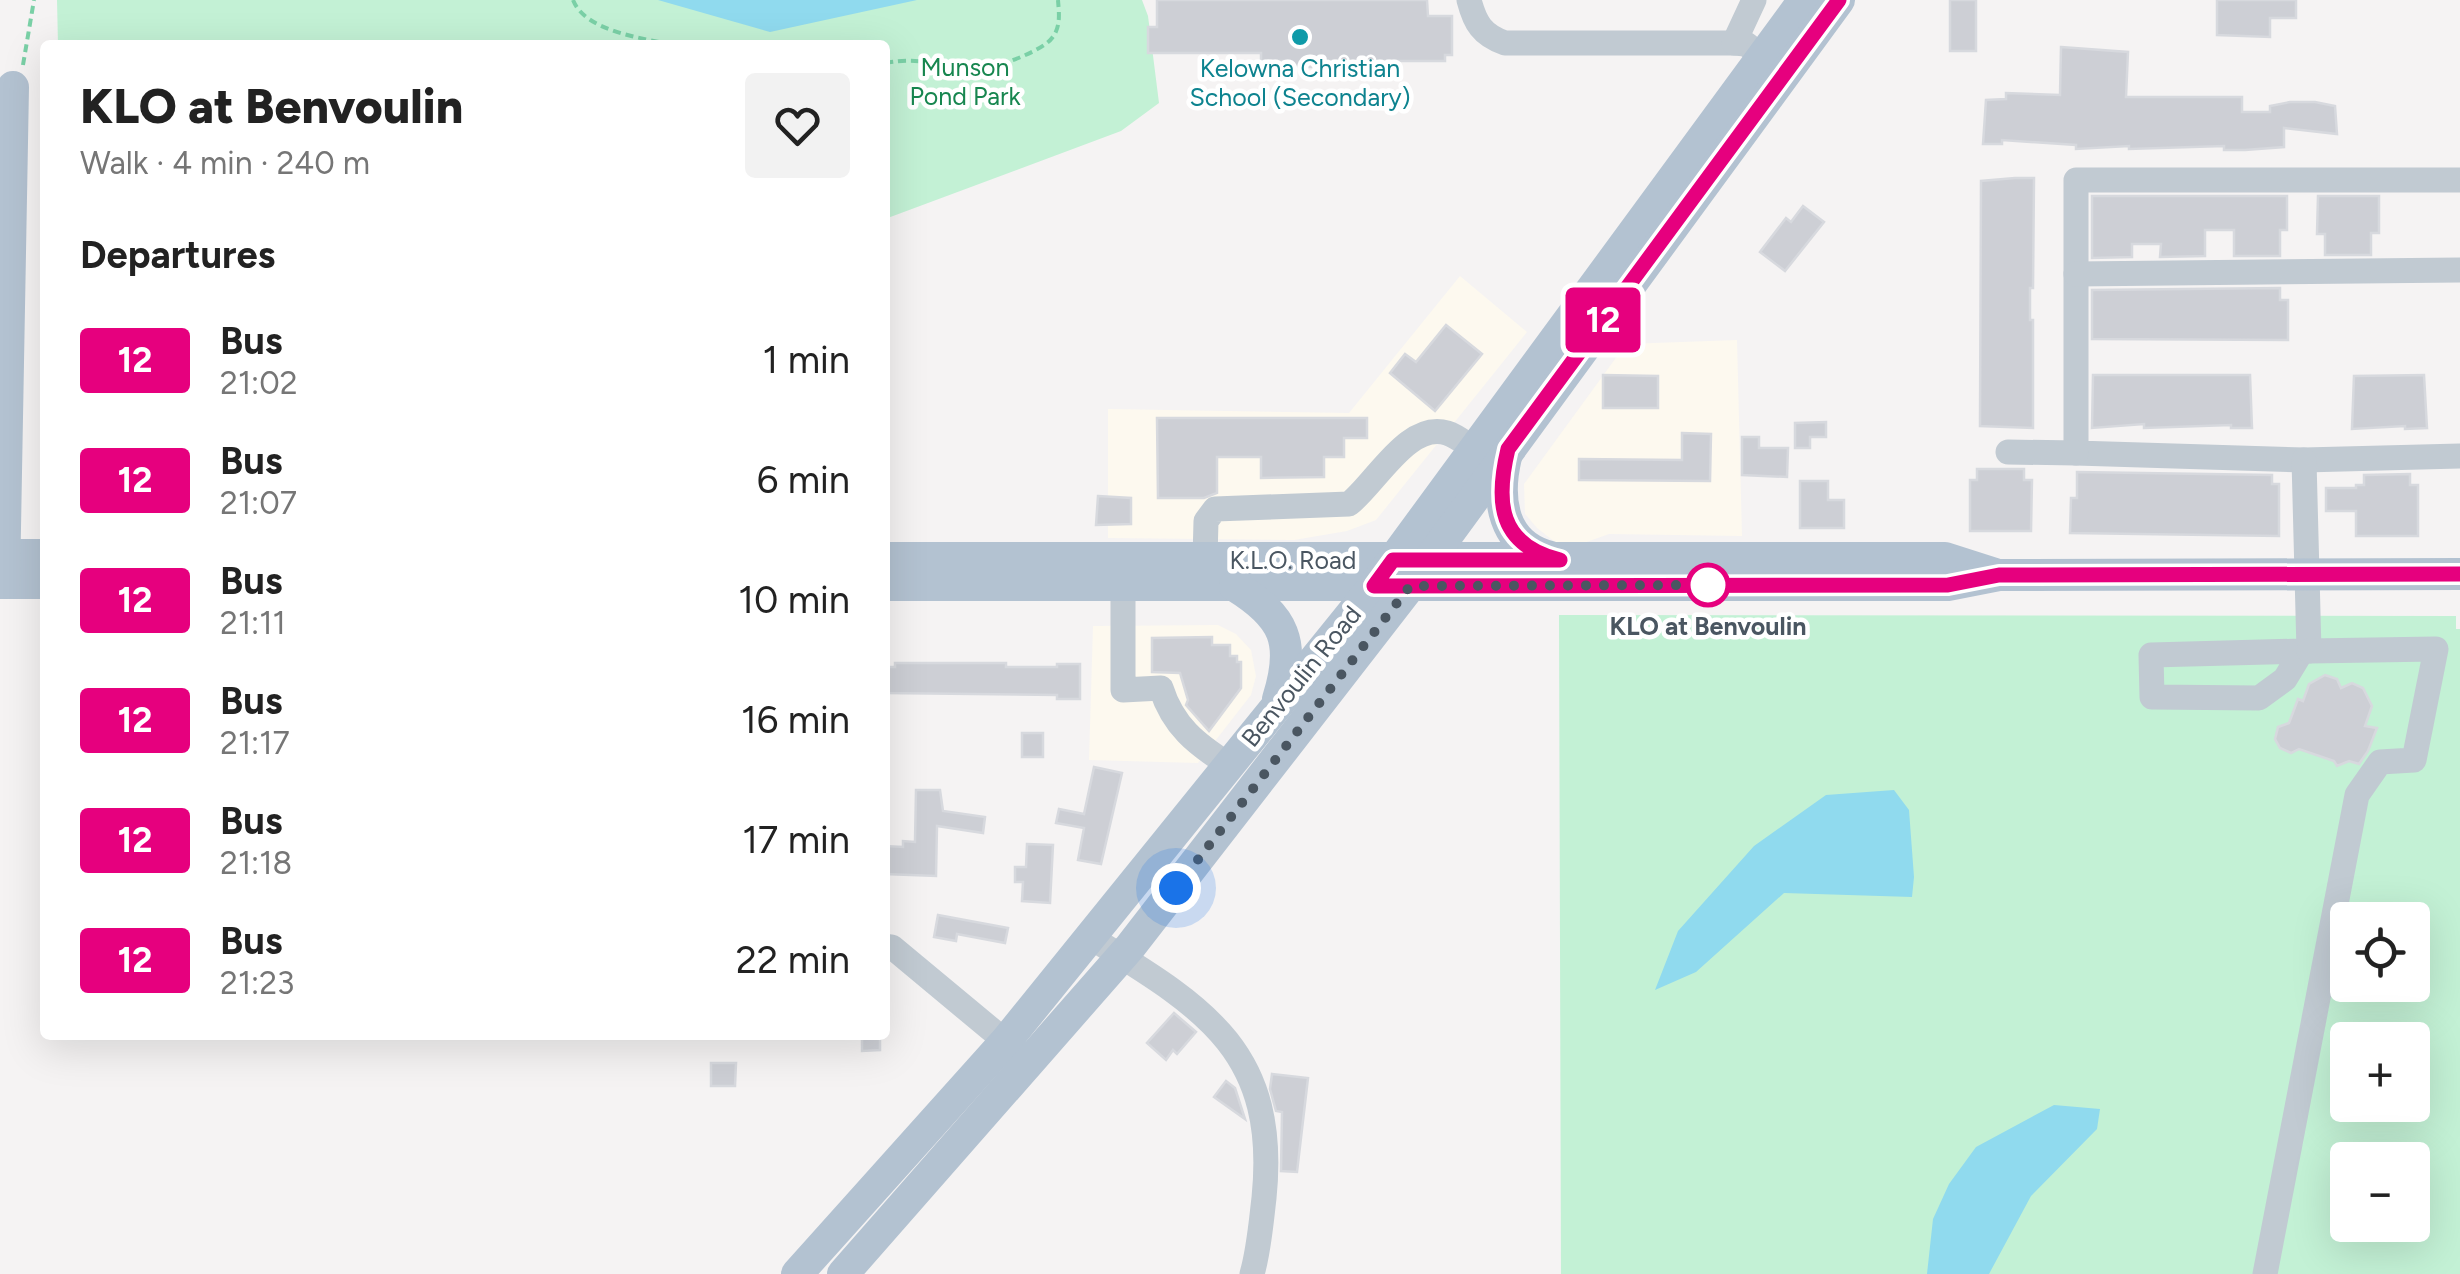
<!DOCTYPE html>
<html lang="en">
<head>
<meta charset="utf-8">
<style>
	:root { --surface:#fff; --page:#f2f2f2; --text:#222; --muted:#767676 }
	body { margin:0; font-family:Figtree,sans-serif; background:var(--page); color:var(--text); height:100vh; display:flex; flex-direction:column; font-size:38px; white-space:nowrap }
	* { box-sizing:border-box; margin:0 }
	p { font-size:32px; color:var(--muted) }
	.icon { flex:none; width:55px; height:55px; fill:none; stroke:currentColor; stroke-width:2; stroke-linecap:round; stroke-linejoin:round }
	.map { position:relative; flex:1; overflow:hidden }
	.details { position:absolute; left:40px; top:40px; width:850px; height:1000px; display:flex; flex-direction:column; background:var(--surface); border-radius:10px; box-shadow:0 10px 40px #0002 }
	.details>* { flex:none }
	.badge { padding:0 20px; border-radius:8px; font-size:35px; line-height:65px }
	.tools { position:absolute; left:2330px; top:902px; display:grid; gap:20px }
	.tools a { display:grid; place-items:center; width:100px; height:100px; border-radius:10px; background:var(--surface); box-shadow:0 10px 40px #0002; font-size:50px }
	.you { position:absolute; width:50px; height:50px; margin:-25px; border:8px solid #fff; border-radius:50%; background:#1a73e8; box-shadow:0 0 0 15px #1a73e833 }
	.map>.badge { position:absolute; translate:-50% -50%; box-shadow:0 0 0 5px #fff }
	h2 { padding:0 40px; font-size:38px; line-height:90px }
	.round { display:grid; place-items:center; flex:none; width:105px; height:105px; border-radius:10px; background:var(--page) }
	.headline { display:flex; align-items:center; justify-content:space-between; height:170px; padding:0 40px }
	h1 { font-size:48px; font-weight:800; line-height:75px }
	ul { padding:0; list-style:none }
	li { display:flex; align-items:center; gap:30px; height:120px; padding:0 40px }
	li div { flex:1 }
	li b { display:block; font-size:38px }
	li em { font-style:normal }
	li .badge { min-width:110px; font-weight:700; text-align:center }
	.map>svg:first-child { display:block }
	.commercial { fill:#fdf9ef }
	.green { fill:#c3f1d5; fill-rule:evenodd }
	.water { fill:#90daee }
	.building { fill:#cdcfd5; stroke:#d7d9de; stroke-width:2.5 }
	.lines { fill:none; stroke-linecap:round; stroke-linejoin:round }
	.path { stroke:#7ad0a6; stroke-width:4; stroke-dasharray:8 5; stroke-linecap:butt }
	.minor { stroke:#c1cad2; stroke-width:25 }
	.major { stroke:#b3c2d1; stroke-width:32 }
	.line-casing { stroke:#fff; stroke-width:22 }
	.line { stroke:#e6007e; stroke-width:15 }
	.walk { stroke:#4a5661; stroke-width:10; stroke-dasharray:0 18 }
	.culture-dot { fill:#0f9aa8; stroke:#fff; stroke-width:4 }
	.stop-dot { fill:#fff; stroke:#e6007e; stroke-width:5 }
	.labels { text-anchor:middle; dominant-baseline:central; stroke-width:9; stroke-linejoin:round; paint-order:stroke }
	.park-label { font-size:25px; fill:#17864f; stroke:#fff }
	.culture-label { font-size:25px; fill:#0d838f; stroke:#fff }
	.street-label { font-size:25px; fill:#4a5661; stroke:#fff }
	.stop-label { font-size:25px; font-weight:bold; fill:#4a5661; stroke:#fff }
</style>
</head>
<body>
<div class="map">
<svg width="2460" height="1274" viewBox="0 0 2460 1274">
	<rect width="100%" height="100%" fill="#f5f3f3"/>
	<!-- commercial -->
	<g class="commercial">
		<polygon points="1460,276 1527,332 1376,520 1347,531 1294,540 1108,538 1108,409 1349,413"/>
		<polygon points="1737,340 1742,536 1609,534 1581,544 1555,542 1537,528 1525,514 1524,484 1626,344"/>
		<polygon points="1218,625 1236,634 1251,650 1256,676 1251,695 1198,763 1089,760 1093,626"/>
	</g>
	<!-- green -->
	<g class="green">
		<polygon points="57,0 1142,0 1148,16 1159,103 1121,131 885,219 885,45 58,45"/>
		<path d="M1559,615L2456,616V629H2460V1274H1561ZM2348,920H2412V985H2348ZM2348,1040H2412V1105H2348ZM2348,1160H2412V1225H2348Z"/>
	</g>
	<!-- water -->
	<g class="water">
		<polygon points="658,0 917,0 770,32"/>
		<polygon points="1894,790 1909,810 1914,877 1912,897 1784,893 1696,972 1655,990 1678,931 1754,846 1826,795"/>
		<polygon points="2054,1105 2100,1109 2097,1129 2031,1196 1989,1274 1927,1274 1933,1219 1949,1184 1976,1147"/>
	</g>
	<!-- building -->
	<g class="building">
		<polygon points="1157,0 1427,0 1428,16 1452,16 1452,55 1445,55 1445,61 1314,61 1314,67 1287,67 1287,61 1261,61 1261,53 1148,53 1148,27 1157,27"/>
		<rect x="1950" y="0" width="26" height="51"/>
		<polygon points="2217,0 2296,0 2296,18 2270,18 2270,37 2217,35"/>
		<polygon points="2061,47 2128,52 2126,97 2242,97 2242,112 2270,112 2270,106 2290,102 2315,102 2335,106 2337,134 2284,128 2284,147 2245,150 2224,150 2224,146 2129,149 2129,146 2076,149 2076,145 2002,140 2002,144 1983,144 1986,100 2006,99 2006,93 2060,95"/>
		<polygon points="2015,178 2034,178 2033,288 2030,288 2030,320 2033,320 2033,428 1980,426 1981,181"/>
		<polygon points="2092,196 2287,196 2287,230 2280,230 2280,256 2234,256 2234,230 2205,230 2205,256 2160,257 2161,244 2132,244 2132,257 2092,258"/>
		<polygon points="2318,196 2379,196 2379,233 2371,233 2371,255 2325,255 2325,234 2317,234"/>
		<polygon points="1803,206 1824,222 1785,271 1760,252 1786,218 1791,222"/>
		<polygon points="2280,288 2280,300 2288,300 2288,340 2092,339 2092,290"/>
		<polygon points="1446,325 1482,354 1435,411 1390,373 1405,354 1416,362"/>
		<polygon points="1603,375 1658,376 1658,408 1603,408"/>
		<polygon points="2093,375 2250,375 2252,428 2231,428 2231,425 2144,428 2144,424 2092,428"/>
		<polygon points="2424,375 2427,428 2405,429 2405,426 2352,429 2354,376"/>
		<polygon points="1157,418 1367,418 1367,438 1344,438 1344,457 1324,457 1324,477 1261,478 1261,457 1217,457 1217,493 1204,498 1158,498"/>
		<polygon points="1826,422 1826,437 1810,437 1810,448 1795,448 1795,423"/>
		<polygon points="1682,433 1711,434 1710,481 1579,480 1579,459 1682,460"/>
		<polygon points="1742,437 1759,437 1759,448 1788,448 1787,477 1742,475"/>
		<polygon points="1977,469 2024,469 2024,480 2032,480 2031,531 1970,531 1970,480 1977,480"/>
		<polygon points="2077,472 2272,475 2272,484 2279,484 2279,536 2070,533 2071,498 2077,498"/>
		<polygon points="2410,474 2410,485 2418,485 2418,536 2356,536 2356,511 2326,511 2326,488 2356,488 2356,485 2364,485 2364,475"/>
		<polygon points="1800,481 1828,481 1828,500 1844,500 1844,528 1800,528"/>
		<polygon points="1098,496 1131,498 1131,524 1096,525"/>
		<polygon points="1212,637 1212,645 1230,645 1230,656 1237,656 1237,662 1241,662 1241,688 1209,731 1186,705 1188,700 1180,673 1152,672 1152,638"/>
		<polygon points="895,663 1006,663 1006,667 1057,667 1057,664 1080,664 1080,699 1057,699 1057,695 885,693 885,667 895,667"/>
		<polygon points="2325,675 2337,679 2341,688 2352,683 2363,688 2372,706 2365,726 2377,728 2368,751 2359,764 2349,761 2337,766 2334,761 2299,749 2291,753 2280,748 2275,739 2278,727 2289,723 2298,699 2303,701 2309,684"/>
		<rect x="1022" y="733" width="21" height="24"/>
		<polygon points="1094,767 1122,773 1101,864 1078,860 1084,828 1056,823 1059,809 1084,814"/>
		<polygon points="916,790 940,790 943,811 985,817 983,833 937,826 936,876 885,874 885,846 903,847 903,841 915,842"/>
		<polygon points="1027,844 1053,845 1050,903 1022,901 1023,882 1015,882 1015,867 1026,867"/>
		<polygon points="938,915 1008,928 1005,943 957,934 956,941 934,937"/>
		<polygon points="1174,1013 1196,1032 1177,1054 1173,1050 1166,1060 1147,1043"/>
		<polygon points="862,1035 880,1035 880,1050 862,1051"/>
		<polygon points="711,1063 736,1063 735,1086 711,1086"/>
		<polygon points="1272,1074 1308,1078 1297,1172 1281,1171 1282,1112 1276,1111 1270,1089"/>
		<polygon points="1226,1081 1235,1088 1245,1119 1214,1097"/>
	</g>
	<g class="lines">
		<!-- path -->
		<g class="path">
			<path d="M573,0C586,32 641,37 671,45"/>
			<path d="M885,63C924,56 936,67 972,70C988,71 1042,52 1052,38C1061,27 1059,13 1058,0"/>
			<polyline points="23,65 34,0"/>
		</g>
		<!-- minor -->
		<g class="minor">
			<path d="M1469,0C1475,23 1482,35 1505,43H1734L1746,44L1763,57"/>
			<polyline points="1734,43 1754,0"/>
			<polyline points="2460,180 2076,180 2076,453 2304,460 2460,456"/>
			<polyline points="2076,274 2460,270"/>
			<polyline points="2008,452 2076,453"/>
			<path d="M1205,559L1206,521L1215,509L1349,504C1376,483 1408,421 1447,433C1457,436 1466,444 1474,449"/>
			<path d="M1123,585V690L1161,688C1173,726 1196,744 1229,765"/>
			<polyline points="2302,651 2151,655 2152,697 2259,698 2285,679 2302,651 2309,651 2304,460"/>
			<path d="M1090,937C1203,1007 1279,1050 1264,1198C1261,1223 1259,1250 1252,1274"/>
			<polyline points="885,946 892,947 1017,1051"/>
			<polyline points="2265,1274 2357,795 2380,762 2414,760 2436,649 2309,651"/>
		</g>
		<!-- major -->
		<g class="major">
			<path d="M1506,457C1496,499 1502,546 1551,557"/>
			<polyline points="0,555 45,555"/>
			<polyline points="885,558 1945,558 1995,574"/>
			<polyline points="0,583 45,583"/>
			<polyline points="4,583 13,87"/>
			<polyline points="885,585 1948,585 1999,575 2460,574"/>
			<path d="M1235,586C1285,617 1296,642 1278,699"/>
			<polyline points="797,1274 1006,1041 1374,586 1804,0"/>
			<polyline points="843,1274 1130,947 1410,586 1839,0"/>
		</g>
	</g>
	<g class="lines">
		<defs>
			<path id="line" d="M1839,0L1508,449C1495,503 1499,545 1560,560H1393L1374,586L1948,585L1999,575L2460,574"/>
		</defs>
		<!-- line casing -->
		<use href="#line" class="line-casing"/>
		<!-- line -->
		<use href="#line" class="line"/>
		<!-- walk -->
		<polyline class="walk" points="1176,888 1410,586 1708,585"/>
	</g>
	<!-- markers -->
	<circle class="culture-dot" cx="1300" cy="37" r="10"/>
	<circle class="stop-dot" cx="1708" cy="585" r="20"/>
	<g class="labels">
		<!-- park labels -->
		<g class="park-label">
			<text x="965" y="67">Munson<tspan x="965" dy="29">Pond Park</tspan></text>
		</g>
		<!-- culture labels -->
		<g class="culture-label">
			<text x="1300" y="68">Kelowna Christian<tspan x="1300" dy="29">School (Secondary)</tspan></text>
		</g>
		<!-- street labels -->
		<g class="street-label">
			<text x="1293" y="560">K.L.O. Road</text>
			<text transform="translate(1301 676) rotate(-51)">Benvoulin Road</text>
		</g>
		<!-- stop labels -->
		<g class="stop-label">
			<text x="1708" y="626">KLO at Benvoulin</text>
		</g>
	</g>
</svg>
<div class="tools">
<a><svg class="icon" aria-label="locate" viewBox="0 0 24 24"><circle cx="12" cy="12" r="6"/><path d="M12 2v4M12 18v4M2 12h4M18 12h4"/></svg></a>
<a>+</a>
<a>−</a>
</div>
<div class="you" style="left:1176px;top:888px"></div>
<b class="badge" style="left:1603px;top:320px;background:#e6007e;color:#fff">12</b>
<section class="details">
<div class="headline"><div><h1>KLO at Benvoulin</h1><p>Walk · 4 min · 240 m</p></div><a class="round"><svg class="icon" aria-label="heart" viewBox="0 0 24 24"><path d="M12 20l-8-8c-3-5 5-10 8-4 3-6 11-1 8 4z"/></svg></a></div>
<h2>Departures</h2>
<ul>
<li><span class="badge" style="background:#e6007e;color:#fff">12</span><div><b>Bus</b><p>21:02</p></div><em>1 min</em></li>
<li><span class="badge" style="background:#e6007e;color:#fff">12</span><div><b>Bus</b><p>21:07</p></div><em>6 min</em></li>
<li><span class="badge" style="background:#e6007e;color:#fff">12</span><div><b>Bus</b><p>21:11</p></div><em>10 min</em></li>
<li><span class="badge" style="background:#e6007e;color:#fff">12</span><div><b>Bus</b><p>21:17</p></div><em>16 min</em></li>
<li><span class="badge" style="background:#e6007e;color:#fff">12</span><div><b>Bus</b><p>21:18</p></div><em>17 min</em></li>
<li><span class="badge" style="background:#e6007e;color:#fff">12</span><div><b>Bus</b><p>21:23</p></div><em>22 min</em></li>
</ul>
</section>
</div>
</body>
</html>
